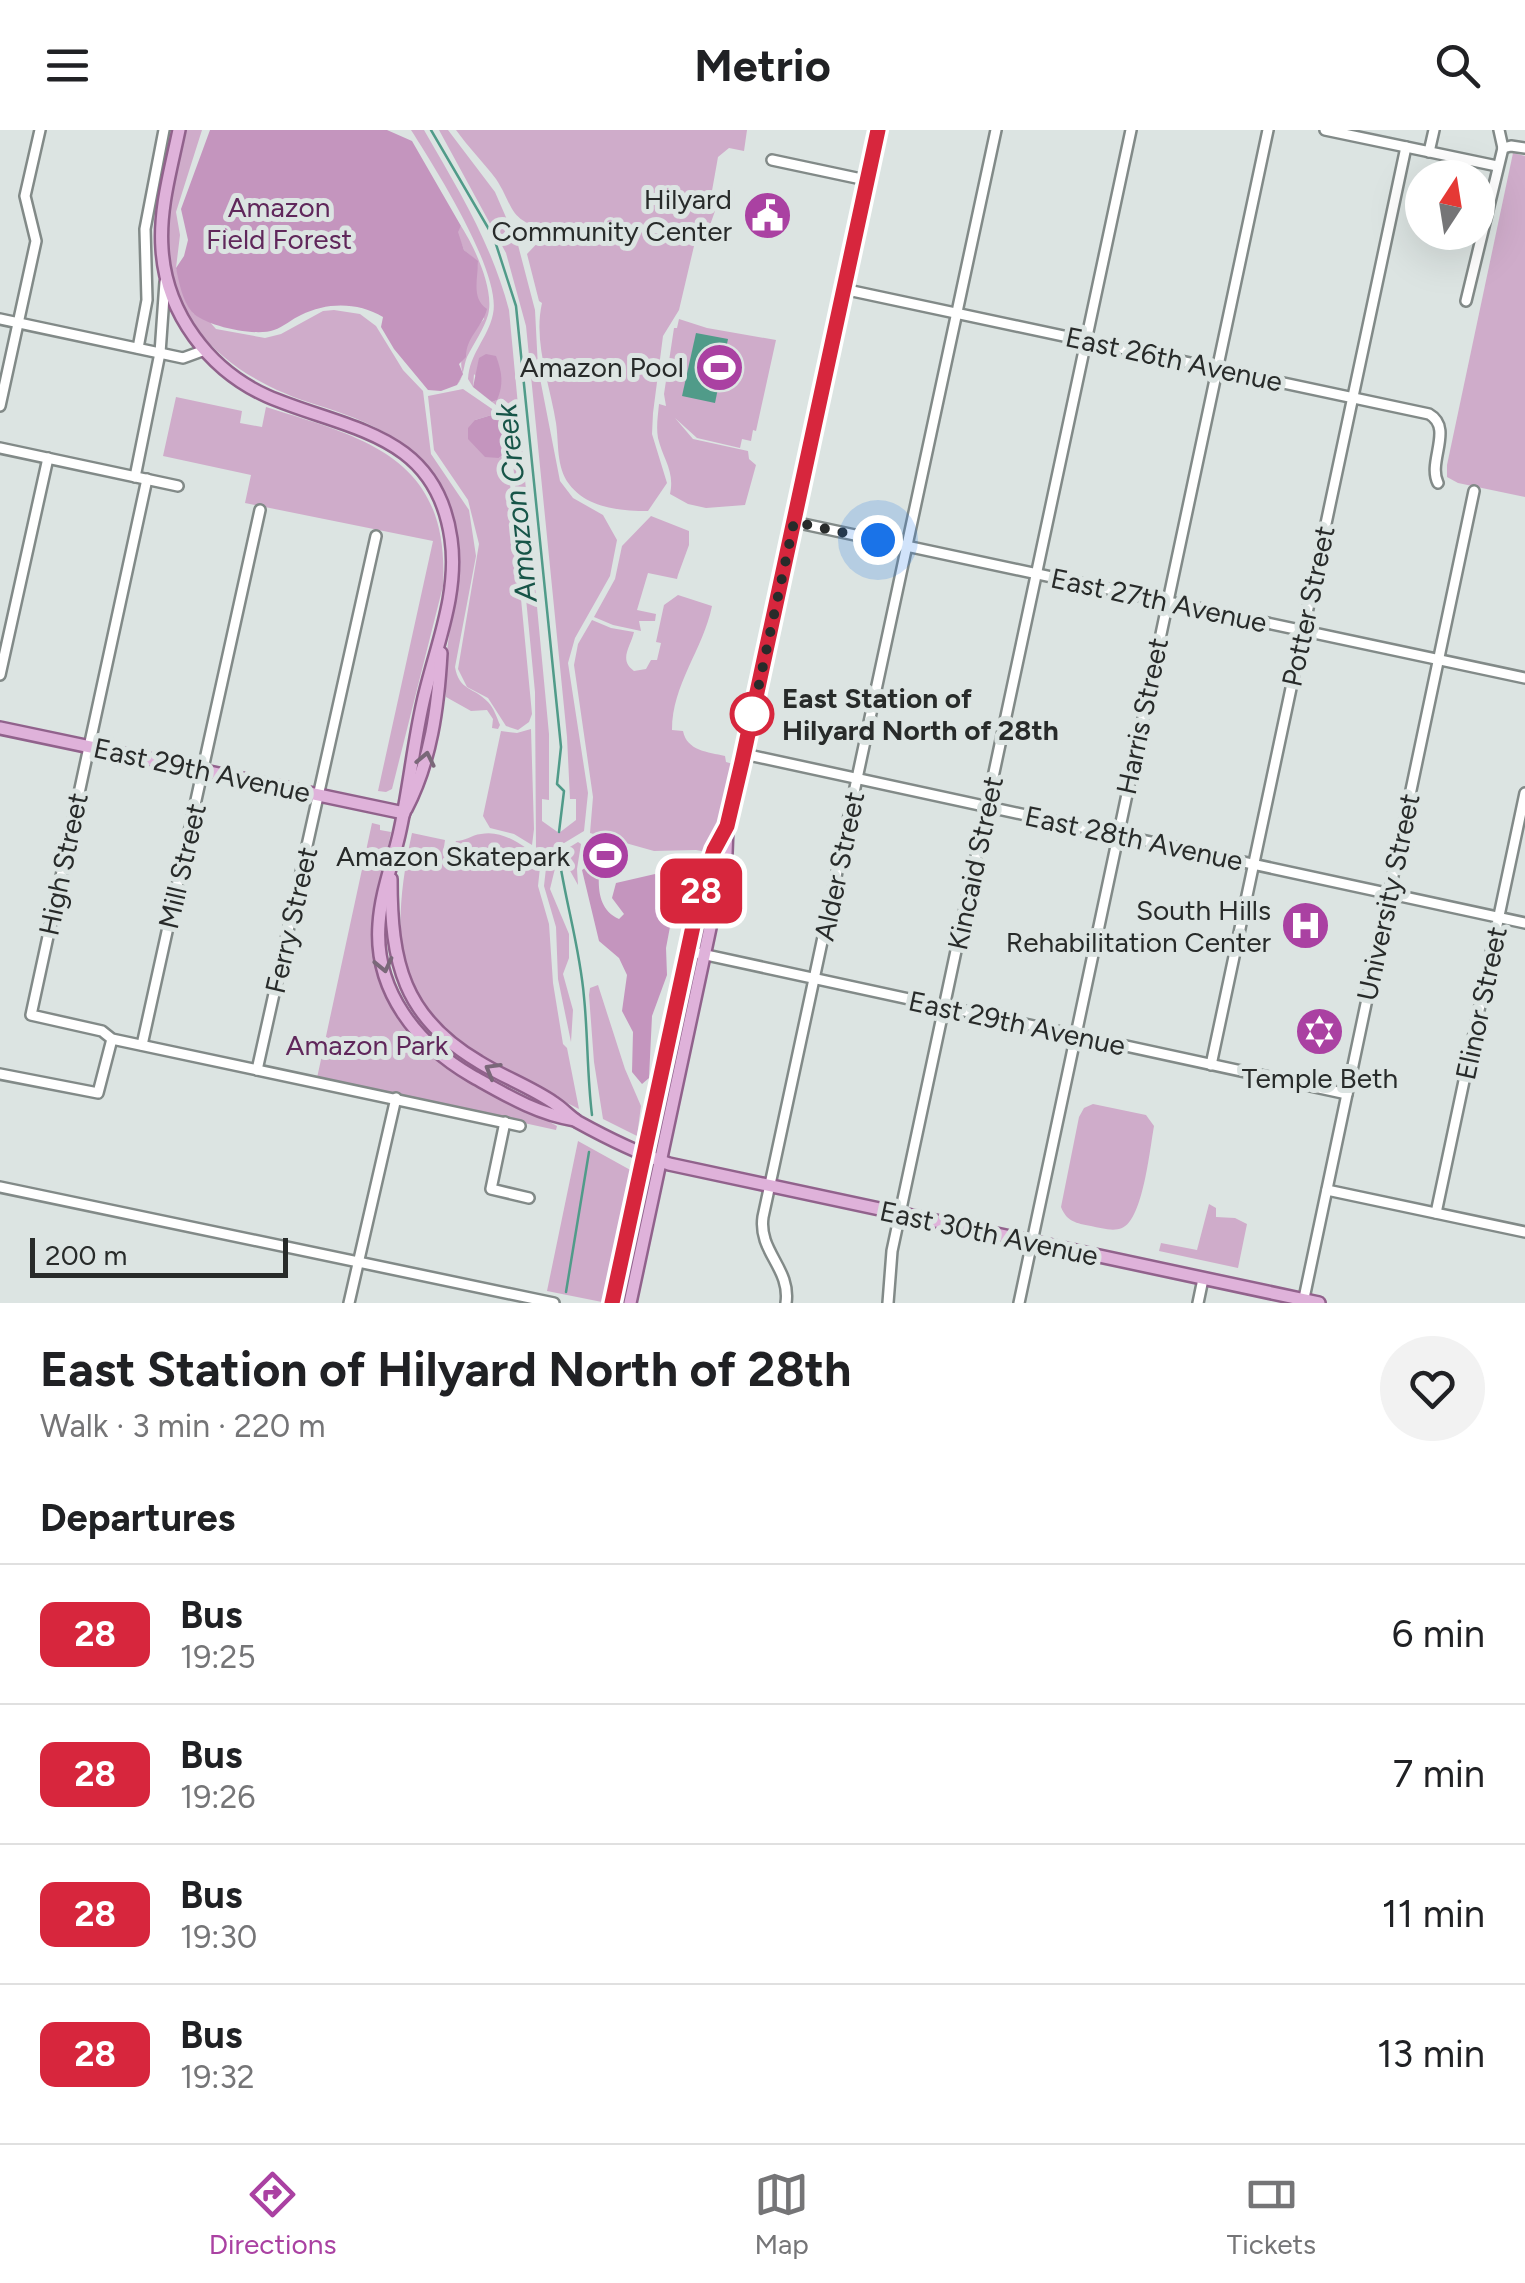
<!DOCTYPE html>
<html lang="en">
<head>
<meta charset="utf-8">
<style>
	:root { --surface:#fff; --page:#f2f2f2; --text:#202124; --muted:#757577; --line:#e0e0e0; --accent:#aa41a2 }
	body { margin:0; font-family:Figtree,sans-serif; background:var(--page); color:var(--text); height:100vh; display:flex; flex-direction:column; font-size:38px; white-space:nowrap }
	* { box-sizing:border-box; margin:0 }
	p { font-size:32px; color:var(--muted) }
	.icon { flex:none; width:55px; height:55px; fill:none; stroke:currentColor; stroke-width:2; stroke-linecap:round; stroke-linejoin:round }
	.map { position:relative; height:1173px; overflow:hidden }
	.details { display:flex; flex-direction:column; background:var(--surface); flex:1 }
	.details>* { flex:none }
	.badge { padding:0 20px; border-radius:15px; font-size:35px; line-height:65px }
	.needle { width:65px; rotate:12deg }
	.fabs { position:absolute; left:1405px; top:30px; display:grid; gap:20px }
	.fabs a { display:grid; place-items:center; width:90px; height:90px; border-radius:50%; background:var(--surface); box-shadow:0 10px 40px #0002; font-size:50px }
	.scale { position:absolute; left:30px; bottom:25px; width:258px; box-sizing:border-box; padding-left:10px; border:5px solid #282b2a; border-top:0; font-size:28px; line-height:35px; white-space:nowrap; color:#282b2a; -webkit-text-stroke:8px #dce4e2; paint-order:stroke }
	.you { position:absolute; width:50px; height:50px; margin:-25px; border:8px solid #fff; border-radius:50%; background:#1a73e8; box-shadow:0 0 0 15px #1a73e833 }
	.map>.badge { position:absolute; translate:-50% -50%; box-shadow:0 0 0 5px #fff }
	h2 { padding:0 40px; font-size:38px; line-height:90px }
	.round { display:grid; place-items:center; flex:none; width:105px; height:105px; border-radius:52px; background:var(--page) }
	.overview { display:flex; align-items:center; justify-content:space-between; height:170px; padding:0 40px }
	h1 { font-size:48px; font-weight:700; line-height:75px }
	ul { padding:0; list-style:none }
	li { display:flex; align-items:center; gap:30px; height:140px; padding:0 40px; border-top:2px solid var(--line) }
	li div { flex:1 }
	li b { display:block; font-size:38px }
	li em { font-style:normal }
	li .badge { min-width:110px; font-weight:700; text-align:center }
	header { display:flex; justify-content:space-between; align-items:center; height:130px; padding:0 40px; background:var(--surface); font-size:45px; font-weight:700 }
	.menu { display:flex; justify-content:space-around; align-items:center; height:140px; border-top:2px solid var(--line); background:var(--surface); font-size:28px; color:var(--muted) }
	.menu a { display:grid; justify-items:center; gap:5px }
	.menu .on { color:var(--accent) }
	.map>svg:first-child { display:block }
	.green { fill:#cfacca }
	.forest { fill:#c495be }
	.water { fill:#509b89 }
	.lines { fill:none; stroke-linecap:round; stroke-linejoin:round }
	.stream { stroke:#509b89; stroke-width:2.5 }
	.minor-casing { stroke:#828a88; stroke-width:14 }
	.major-casing { stroke:#91628c; stroke-width:16 }
	.minor { stroke:#fff; stroke-width:9 }
	.major { stroke:#dfb2da; stroke-width:11 }
	.oneway { stroke:#7a6879 }
	.line-casing { stroke:#fff; stroke-width:22 }
	.line { stroke:#d7263d; stroke-width:15 }
	.walk { stroke:#282b2a; stroke-width:10; stroke-dasharray:0 18 }
	.stop-dot { fill:#fff; stroke:#d7263d; stroke-width:5 }
	.labels { text-anchor:middle; dominant-baseline:central; stroke-width:10; stroke-linejoin:round; paint-order:stroke }
	.poi-label { font-size:28px; fill:#282b2a; stroke:#dce4e2; text-anchor:end }
	.park-label { font-size:28px; fill:#60275b; stroke:#dce4e2 }
	.street-label { font-size:28px; fill:#282b2a; stroke:#dce4e2 }
	.stop-label { font-size:28px; font-weight:bold; fill:#282b2a; stroke:#dce4e2; text-anchor:start }
	.water-label { font-size:30px; font-style:italic; fill:#175548; stroke:#dce4e2 }
</style>
</head>
<body>
<header><svg class="icon" aria-label="menu" viewBox="0 0 24 24"><path d="M4 6h16M4 12h16M4 18h16"/></svg>Metrio<svg class="icon" aria-label="search" viewBox="0 0 24 24"><circle cx="10" cy="10" r="6"/><path d="M15 15l6 6"/></svg></header>
<div class="map">
<svg width="1525" height="1173" viewBox="0 0 1525 1173">
	<rect width="100%" height="100%" fill="#dce4e2"/>
	<!-- green -->
	<g class="green">
		<path d="M186,0H202L176,82L180,105L176,138L193,183L208,190L216,199L265,208L281,204L323,181L334,180L360,184L376,196L403,240L423,261L431,324L469,380L476,426L455,537C459,561 474,557 488,572C494,578 497,588 500,595L498,599L492,598L493,589L487,580L471,581L446,567C440,492 478,440 444,364C421,312 368,291 317,275C233,249 163,195 169,98C170,65 179,32 186,0Z"/>
		<path d="M411,0H424C459,61 491,112 509,180L549,604V670L542,669V691L559,703L576,690V669H570L567,607L526,196L506,123L439,0H448L495,62L518,115L535,180L538,238L560,351L573,368L603,385L617,410L610,446L575,508L568,533L588,663L584,701L546,724L536,718L535,562L510,302L500,278L492,272L497,270L474,244L473,257L468,249C469,224 488,208 493,184C502,143 434,36 411,0Z"/>
		<path d="M456,0H747L744,21L729,18L718,27L710,72L715,81L704,112C677,87 586,95 550,99C508,93 514,76 496,49C485,34 468,17 456,0Z"/>
		<polygon points="1513,23 1525,26 1525,367 1458,353 1447,347 1447,335"/>
		<path d="M461,96C474,116 495,160 488,185C484,199 474,213 467,227C463,237 464,247 457,255L463,244C456,224 471,205 484,189L474,158L478,132L464,120L457,102Z"/>
		<path d="M616,98L683,107L691,110L694,116L679,180L663,206L653,283L652,304L667,353L648,381C620,381 587,378 569,354C556,337 559,313 556,293C550,254 533,212 542,173L539,171L527,124L545,105Z"/>
		<path d="M679,189L707,198L776,210L756,301L753,300L751,311L742,309L740,318L697,308L675,288L693,309L748,321L749,329L756,335L745,375L706,378L688,374L670,364C675,341 663,329 658,308C656,297 658,285 659,274L666,276L664,264L674,198H677Z"/>
		<polygon points="463,259 498,283 475,290 499,328 507,322 532,584 529,592 518,600 506,596 488,568 467,557 458,539 479,414 468,370 434,320 428,266"/>
		<path d="M176,267L242,281L240,293L262,297L266,277C368,309 450,328 443,456L392,659L386,662L378,661L433,411L245,373L251,345L163,326Z"/>
		<polygon points="651,386 689,401 689,415 678,445 677,449 648,443 637,480 656,484 655,491 639,491 641,501 613,495 594,487 615,449 622,416"/>
		<path d="M678,465L712,476C703,520 672,554 672,600L683,601C687,621 708,622 725,626L726,632L733,634L721,685L707,722L696,720L654,721L590,703L593,667L574,535L578,514L592,490L611,498L634,502C631,516 618,530 634,541L646,539L651,530H657L661,513L656,512L664,475Z"/>
		<polygon points="531,599 534,699 532,715 514,704 490,698 483,686 501,601 517,603"/>
		<polygon points="372,693 380,695 380,700 391,702 376,776 394,877 409,902 430,923 452,939 557,996 556,1000 317,948"/>
		<path d="M412,703L445,710L444,717L453,719L456,711C466,711 471,705 481,704C505,699 526,719 541,728L538,756L549,794L553,853L563,914L567,918L579,979C435,906 373,881 412,703Z"/>
		<polygon points="578,712 581,714 577,739 578,755 563,728 558,726 550,759 569,804 569,828 563,844 573,880 571,912 558,849 556,797 544,756 546,738 552,728"/>
		<polygon points="598,855 625,939 641,976 637,1006 603,989 594,932 589,865 590,858"/>
		<path d="M1093,974L1146,985L1154,996C1150,1018 1143,1090 1122,1098C1113,1102 1101,1098 1091,1096C1076,1093 1067,1092 1061,1077L1079,987L1084,978Z"/>
		<polygon points="578,1011 634,1042 635,1046 620,1095 607,1173 547,1161"/>
		<polygon points="1209,1074 1216,1078 1216,1087 1235,1088 1247,1094 1238,1138 1159,1121 1161,1113 1197,1120"/>
	</g>
	<!-- forest -->
	<g class="forest">
		<path d="M210,0H387L412,11L461,96L458,102L464,120L478,131C478,149 471,168 487,179C482,198 466,207 466,227L459,234L463,244L457,255L441,261L428,260L394,219L381,197L383,187C358,172 327,172 301,185C292,189 283,197 274,200C255,207 205,196 192,182C182,170 179,152 176,138L184,126L188,110L181,79Z"/>
		<path d="M486,224L496,226C502,242 504,254 497,270L492,272L473,257L479,228Z"/>
		<polygon points="498,283 505,298 507,322 499,328 485,327 468,309 468,298 475,290"/>
		<path d="M589,735L599,741C598,760 599,780 619,789L624,784L612,768L616,753L655,744L674,757L676,765L666,818L667,845L652,886L649,948L642,954L632,942L633,902L622,881L627,845L619,828L599,811L582,740Z"/>
	</g>
	<!-- water -->
	<polygon class="water" points="696,203 728,209 715,273 682,266"/>
	<g class="lines">
		<!-- stream -->
		<g class="stream">
			<polyline points="431,0 494,108 516,176 561,617 557,654 564,661 559,702"/>
			<path d="M559,727C566,774 580,819 584,867C588,906 587,945 592,985"/>
			<polyline points="566,1162 589,1022"/>
		</g>
		<defs>
			<g id="minor">
				<polyline points="1325,0 1497,36"/>
				<polyline points="1499,0 1503,18"/>
				<polyline points="1503,18 1511,16 1525,18"/>
				<polyline points="1429,22 1434,0"/>
				<polyline points="772,30 866,50"/>
				<path d="M843,159L1429,284C1454,298 1427,332 1438,353"/>
				<polyline points="1466,171 1503,18"/>
				<polyline points="0,189 183,228 205,220"/>
				<polyline points="138,218 147,170 145,99 164,0"/>
				<polyline points="0,276 36,111 25,66 40,0"/>
				<polyline points="0,318 178,356"/>
				<polyline points="135,347 160,223 165,152"/>
				<polyline points="147,349 31,885 102,901 112,909 520,996"/>
				<polyline points="794,392 1525,548"/>
				<polyline points="0,545 48,328"/>
				<polyline points="744,624 1525,793"/>
				<polyline points="688,821 1347,964"/>
				<polyline points="142,915 260,380"/>
				<polyline points="1211,935 1406,17"/>
				<polyline points="257,940 376,406"/>
				<polyline points="0,944 98,963 112,909"/>
				<polyline points="505,992 491,1059 529,1068"/>
				<polyline points="0,1057 554,1173"/>
				<polyline points="1327,1060 1525,1102"/>
				<polyline points="1436,1083 1525,663"/>
				<polyline points="349,1173 396,968"/>
				<path d="M786,1173C791,1138 758,1122 763,1087L996,0"/>
				<polyline points="888,1173 892,1121 1131,0"/>
				<polyline points="1019,1173 1268,0"/>
				<polyline points="1198,1173 1203,1149"/>
				<polyline points="1303,1173 1474,361"/>
			</g>
			<g id="major">
				<path d="M179,0C171,39 159,79 162,119C166,183 209,240 267,266C345,300 436,301 451,409C459,465 435,518 423,572C413,616 409,661 399,705C392,735 381,763 379,794C374,861 417,914 472,946C506,965 537,984 575,990"/>
				<polyline points="0,598 404,683"/>
				<path d="M406,679C431,631 438,577 441,523"/>
				<path d="M391,749C391,833 403,887 479,932C503,947 531,957 554,973C562,978 569,986 578,992C607,1008 638,1023 669,1034L1319,1173"/>
				<polyline points="612,1173 701,759 714,720 725,700"/>
				<polyline points="630,1173 726,723 727,696 878,0"/>
			</g>
		</defs>
		<!-- minor casing -->
		<use href="#minor" class="minor-casing"/>
		<!-- major casing -->
		<use href="#major" class="major-casing"/>
		<!-- minor -->
		<use href="#minor" class="minor"/>
		<!-- major -->
		<use href="#major" class="major"/>
	</g>
	<!-- one-way arrows -->
	<defs><path id="oneway-chevron" d="M-2-3.5L2.5 0L-2 3.5" fill="none" stroke-width="1.6" stroke-linecap="round" stroke-linejoin="round" transform="scale(2.5)"/></defs>
	<g class="oneway">
		<use href="#oneway-chevron" transform="translate(426 629) rotate(-78)"/>
		<use href="#oneway-chevron" transform="translate(384 835) rotate(77)"/>
		<use href="#oneway-chevron" transform="translate(492 940) rotate(-150)"/>
	</g>
	<g class="lines">
		<defs>
			<polyline id="line" points="612,1173 701,759 714,720 727,696 742,632 878,0"/>
		</defs>
		<!-- line casing -->
		<use href="#line" class="line-casing"/>
		<!-- line -->
		<use href="#line" class="line"/>
		<!-- walk -->
		<polyline class="walk" points="752,584 752,587 794,392 878,410"/>
	</g>
	<!-- icons -->
	<defs>
		<symbol id="civic-disc" viewBox="-11 -11 22 22"><circle r="9.5" fill="#aa41a2" stroke="#dce4e2"/><path d="M-.6-6.5H3V-4.5H.6V-3L4-1V1h2V6H-6V1h2V-1L-.6-3ZM-1.2 2.5V6h2.4V2.5Z" fill="#fff"/></symbol>
		<symbol id="stadium-disc" viewBox="-11 -11 22 22"><circle r="9.5" fill="#aa41a2" stroke="#dce4e2"/><path d="M0-5a6.5 5 0 1 0 0 10a6.5 5 0 1 0 0-10ZM-3.5-1.8h7v3.6h-7Z" fill="#fff"/></symbol>
		<symbol id="hospital-disc" viewBox="-11 -11 22 22"><circle r="9.5" fill="#aa41a2" stroke="#dce4e2"/><path d="M-5-5h3v3.5h4V-5h3V5h-3V1.5h-4V5h-3Z" fill="#fff"/></symbol>
		<symbol id="synagogue-disc" viewBox="-11 -11 22 22"><circle r="9.5" fill="#aa41a2" stroke="#dce4e2"/><path d="M0-6.5L5.6 3.2H-5.6ZM0 6.5L5.6-3.2H-5.6Z" fill="#fff"/></symbol>
	</defs>
	<g fill-rule="evenodd">
		<use href="#civic-disc" x="740" y="58" width="55" height="55"/>
		<use href="#stadium-disc" x="692" y="210" width="55" height="55"/>
		<use href="#stadium-disc" x="578" y="698" width="55" height="55"/>
		<use href="#hospital-disc" x="1278" y="768" width="55" height="55"/>
		<use href="#synagogue-disc" x="1292" y="874" width="55" height="55"/>
	</g>
	<!-- markers -->
	<circle class="stop-dot" cx="752" cy="584" r="20"/>
	<g class="labels">
		<!-- poi labels -->
		<g class="poi-label">
			<text x="732" y="69">Hilyard<tspan x="732" dy="32">Community Center</tspan></text>
			<text x="684" y="237">Amazon Pool</text>
			<text x="570" y="726">Amazon Skatepark</text>
			<text x="1271" y="780">South Hills<tspan x="1271" dy="32">Rehabilitation Center</tspan></text>
			<text x="1320" y="948" text-anchor="middle">Temple Beth</text>
		</g>
		<!-- park labels -->
		<g class="park-label">
			<text x="279" y="77">Amazon<tspan x="279" dy="32">Field Forest</tspan></text>
			<text x="367" y="915">Amazon Park</text>
		</g>
		<!-- street labels -->
		<g class="street-label">
			<text transform="translate(1174 229) rotate(12)">East 26th Avenue</text>
			<text transform="translate(1159 470) rotate(12)">East 27th Avenue</text>
			<text transform="translate(1308 476) rotate(-78)">Potter Street</text>
			<text transform="translate(1142 586) rotate(-78)">Harris Street</text>
			<text transform="translate(202 640) rotate(12)">East 29th Avenue</text>
			<text transform="translate(1134 708) rotate(12)">East 28th Avenue</text>
			<text transform="translate(975 733) rotate(-78)">Kincaid Street</text>
			<text transform="translate(63 734) rotate(-78)">High Street</text>
			<text transform="translate(182 736) rotate(-77)">Mill Street</text>
			<text transform="translate(839 736) rotate(-78)">Alder Street</text>
			<text transform="translate(1388 767) rotate(-78)">University Street</text>
			<text transform="translate(291 790) rotate(-77)">Ferry Street</text>
			<text transform="translate(1481 873) rotate(-78)">Elinor Street</text>
			<text transform="translate(1017 893) rotate(12)">East 29th Avenue</text>
			<text transform="translate(989 1103) rotate(12)">East 30th Avenue</text>
		</g>
		<!-- stop labels -->
		<g class="stop-label">
			<text x="782" y="568">East Station of<tspan x="782" dy="32">Hilyard North of 28th</tspan></text>
		</g>
		<!-- water labels -->
		<g class="water-label">
			<text transform="translate(516 373) rotate(-96)">Amazon Creek</text>
		</g>
	</g>
</svg>
<div class="fabs">
<a><svg class="needle" viewBox="-14 -14 28 28"><path d="M0-13l5 13h-10z" fill="#e53935"/><path d="M0 13l5-13h-10z" fill="#757577"/></svg></a>
</div>
<div class="scale">200 m</div>
<div class="you" style="left:878px;top:410px"></div>
<b class="badge" style="left:701px;top:761px;background:#d7263d;color:#fff">28</b>
</div>
<section class="details">
<div class="overview"><div><h1>East Station of Hilyard North of 28th</h1><p>Walk · 3 min · 220 m</p></div><a class="round"><svg class="icon" aria-label="heart" viewBox="0 0 24 24"><path d="M12 20l-8-8c-3-5 5-10 8-4 3-6 11-1 8 4z"/></svg></a></div>
<h2>Departures</h2>
<ul>
<li><span class="badge" style="background:#d7263d;color:#fff">28</span><div><b>Bus</b><p>19:25</p></div><em>6 min</em></li>
<li><span class="badge" style="background:#d7263d;color:#fff">28</span><div><b>Bus</b><p>19:26</p></div><em>7 min</em></li>
<li><span class="badge" style="background:#d7263d;color:#fff">28</span><div><b>Bus</b><p>19:30</p></div><em>11 min</em></li>
<li><span class="badge" style="background:#d7263d;color:#fff">28</span><div><b>Bus</b><p>19:32</p></div><em>13 min</em></li>
</ul>
</section>
<nav class="menu">
<a class="on"><svg class="icon" aria-label="directions" viewBox="0 0 24 24"><path d="M12 3l9 9-9 9-9-9zM9 14v-3h6M13 9l2 2-2 2"/></svg>Directions</a>
<a><svg class="icon" aria-label="map" viewBox="0 0 24 24"><path d="M3 6l6-2 6 2 6-2v14l-6 2-6-2-6 2zM9 4v14M15 6v14"/></svg>Map</a>
<a><svg class="icon" aria-label="tickets" viewBox="0 0 24 24"><path d="M3 7h18v10H3zM15 7v10"/></svg>Tickets</a>
</nav>
</body>
</html>
